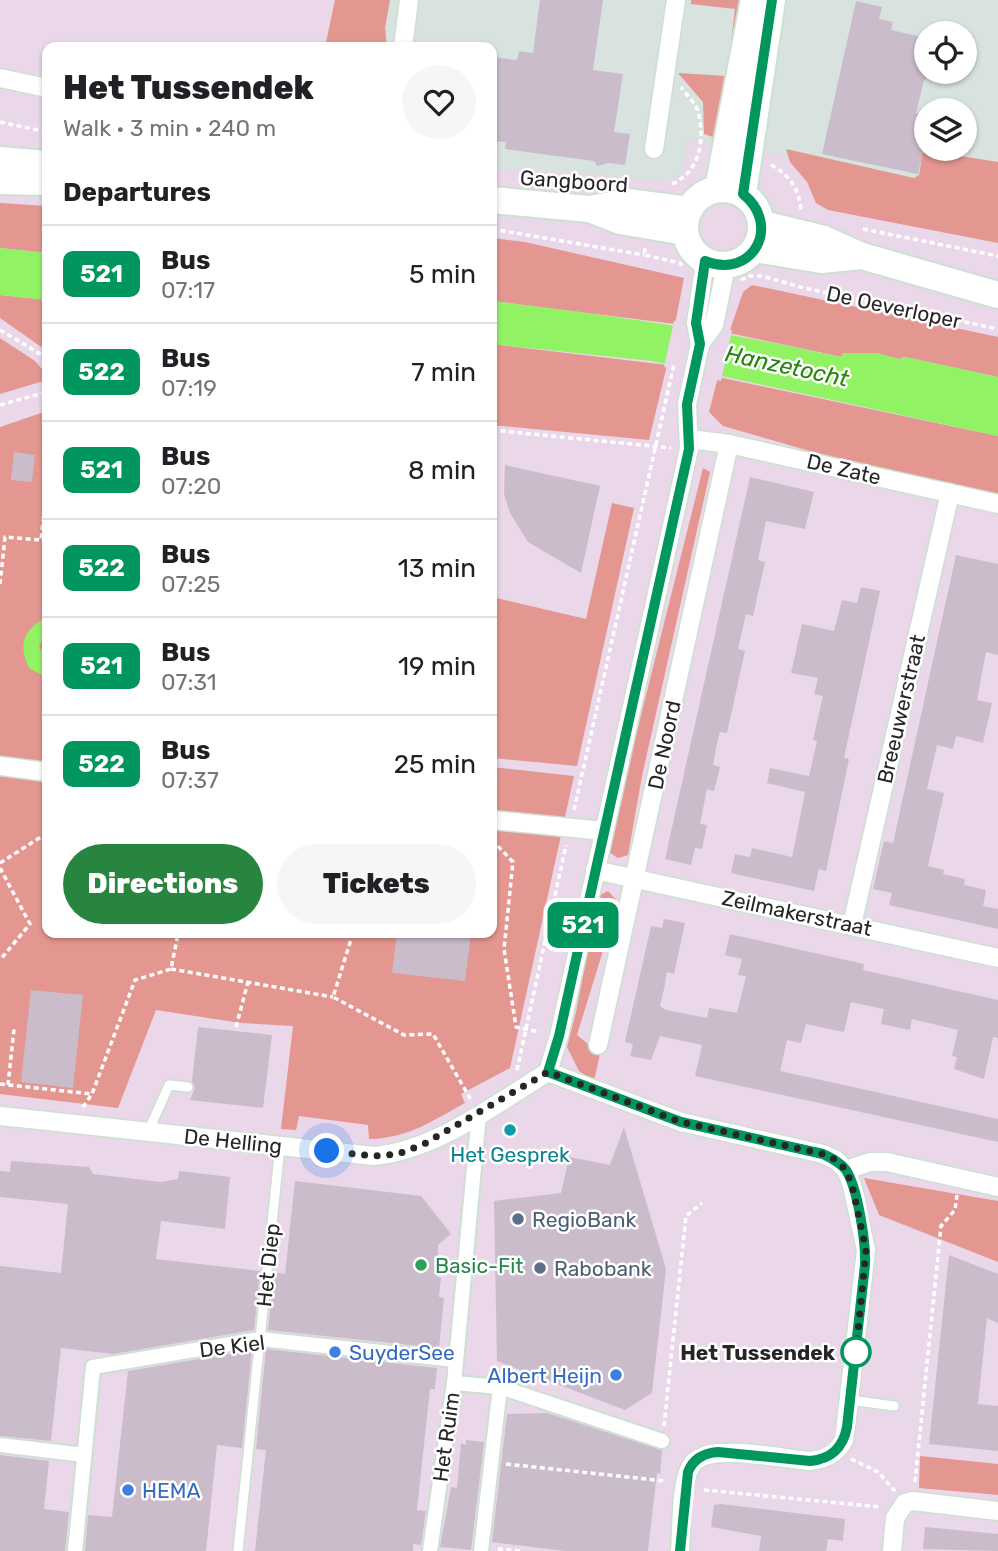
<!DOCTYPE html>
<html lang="en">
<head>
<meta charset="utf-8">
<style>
	:root { --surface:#fff; --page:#f6f6f6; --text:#202124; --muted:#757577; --line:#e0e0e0; --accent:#27853f }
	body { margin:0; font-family:Rubik,sans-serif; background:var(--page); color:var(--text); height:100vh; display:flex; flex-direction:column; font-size:26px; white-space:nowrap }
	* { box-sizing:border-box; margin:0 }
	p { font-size:23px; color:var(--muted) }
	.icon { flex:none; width:38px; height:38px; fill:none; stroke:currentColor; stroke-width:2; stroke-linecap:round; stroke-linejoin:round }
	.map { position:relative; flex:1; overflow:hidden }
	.panel { position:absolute; left:42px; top:42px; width:455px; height:896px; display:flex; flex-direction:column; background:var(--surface); border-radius:14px; box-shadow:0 2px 5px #0004 }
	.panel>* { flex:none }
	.badge { padding:0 14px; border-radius:10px; font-size:24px; line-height:46px }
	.controls { position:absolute; left:914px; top:21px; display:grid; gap:14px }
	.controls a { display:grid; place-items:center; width:63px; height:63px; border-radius:50%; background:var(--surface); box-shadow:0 2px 5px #0004; font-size:35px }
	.you { position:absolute; width:35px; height:35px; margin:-18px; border:5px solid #fff; border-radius:50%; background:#1a73e8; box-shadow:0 0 0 10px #1a73e833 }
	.map>.badge { position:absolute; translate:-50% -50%; box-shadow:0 0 0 4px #fff }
	h2 { padding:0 21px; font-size:26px; line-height:63px }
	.round { display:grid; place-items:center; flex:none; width:74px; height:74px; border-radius:37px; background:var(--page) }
	.headline { display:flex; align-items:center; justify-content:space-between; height:119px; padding:0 21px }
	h1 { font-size:33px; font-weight:800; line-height:52px }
	.cta { display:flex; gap:14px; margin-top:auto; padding:14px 21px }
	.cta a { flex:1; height:80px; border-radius:42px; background:var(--accent); color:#fff; font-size:28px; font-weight:800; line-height:80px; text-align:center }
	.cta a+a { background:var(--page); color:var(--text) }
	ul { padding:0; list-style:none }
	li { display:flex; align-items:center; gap:21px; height:98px; padding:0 21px; border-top:2px solid var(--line) }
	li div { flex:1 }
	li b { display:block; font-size:26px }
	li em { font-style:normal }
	li .badge { min-width:77px; font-weight:700; text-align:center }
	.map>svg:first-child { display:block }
	.industrial { fill:#d8e2df; fill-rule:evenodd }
	.green { fill:#e49690 }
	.water { fill:#91f264 }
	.pier { fill:#ead7ea }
	.building { fill:#cbbccb }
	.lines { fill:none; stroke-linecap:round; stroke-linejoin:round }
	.service-casing { stroke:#cce1d1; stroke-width:12 }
	.pedestrian-casing { stroke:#cce1d1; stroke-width:18 }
	.minor-casing { stroke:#cce1d1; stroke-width:21 }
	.secondary-casing { stroke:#cce1d1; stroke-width:30 }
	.path { stroke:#fff; stroke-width:3.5; stroke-dasharray:5 3.5; stroke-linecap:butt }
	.service { stroke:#fff; stroke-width:9 }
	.pedestrian { stroke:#fff; stroke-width:14 }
	.minor { stroke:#fff; stroke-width:18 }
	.secondary { stroke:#fff; stroke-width:26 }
	.line-casing { stroke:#fff; stroke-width:16 }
	.line { stroke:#00965e; stroke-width:10 }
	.walk { stroke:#262626; stroke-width:7; stroke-dasharray:0 12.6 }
	.culture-dot { fill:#0f9aa8; stroke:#fff; stroke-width:2.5 }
	.service-dot { fill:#5c6f8a; stroke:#fff; stroke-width:2.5 }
	.leisure-dot { fill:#2e9e5b; stroke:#fff; stroke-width:2.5 }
	.shop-dot { fill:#3f7fe0; stroke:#fff; stroke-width:2.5 }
	.stop-dot { fill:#fff; stroke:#00965e; stroke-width:3.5 }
	.labels { text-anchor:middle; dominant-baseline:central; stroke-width:5; stroke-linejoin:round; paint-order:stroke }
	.street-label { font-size:21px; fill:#262626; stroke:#fff }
	.culture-label { font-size:21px; fill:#0d838f; stroke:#fff }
	.service-label { font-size:21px; fill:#4e5e75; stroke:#fff; text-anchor:start }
	.leisure-label { font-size:21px; fill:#27864d; stroke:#fff; text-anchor:start }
	.shop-label { font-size:21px; fill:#366cbe; stroke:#fff; text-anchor:start }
	.stop-label { font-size:21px; font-weight:bold; fill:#262626; stroke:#fff; text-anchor:end }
	.water-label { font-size:23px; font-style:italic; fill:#278509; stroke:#fff }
</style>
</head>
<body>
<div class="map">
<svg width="998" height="1551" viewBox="0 0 998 1551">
	<rect width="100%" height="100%" fill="#ead7ea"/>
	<!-- industrial -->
	<path class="industrial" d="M363,0H998V220L795,158L686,139L684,172L672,180L658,182L581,173L492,169V47H354ZM926,33H964V72H926ZM926,110H964V149H926Z"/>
	<!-- green -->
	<g class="green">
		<polygon points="335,0 390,0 385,28 387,47 325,47"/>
		<polygon points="691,0 741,0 722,140 704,134 703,102 678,73 727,76 735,9 691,4"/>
		<polygon points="786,149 914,178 919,175 923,150 998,162 998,243 828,210 816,203 807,182 790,162"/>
		<polygon points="0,203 47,206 47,253 0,248"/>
		<polygon points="492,238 525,242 684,278 675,324 492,301"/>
		<polygon points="752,285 998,337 998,377 905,357 899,359 876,353 844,353 842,357 729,333 743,292"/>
		<polygon points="0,295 47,300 47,351 0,318"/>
		<polygon points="0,338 35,361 47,375 47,380 0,394"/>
		<polygon points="492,344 667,365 649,440 492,425"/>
		<polygon points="718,377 998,436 998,494 834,458 723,426 709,412"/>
		<path d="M47,411V933H492V767L574,776L510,1068L461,1094L465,1103C432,1121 409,1138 369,1139L368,1125L299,1116L296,1130L281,1129L293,1026L241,1023L156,1010L118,1108L0,1094V427Z"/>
		<polygon points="703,468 710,472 642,776 628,855 618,858 607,851"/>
		<polygon points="612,503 634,508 577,766 492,758 492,597 586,619"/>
		<polygon points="608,891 618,902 577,1035 600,1054 594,1081 579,1071 567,1047 576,1012 598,896"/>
		<polygon points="864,1178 998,1201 998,1262 879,1215"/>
		<polygon points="920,1456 998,1464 998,1495 919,1488"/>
	</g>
	<!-- water -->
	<g class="water">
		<polygon points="0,248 47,253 47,300 0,295"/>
		<path d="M492,301C609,315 725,331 841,357L843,353H876L899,359L905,357L998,377V436L652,361L492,344Z"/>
		<path d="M47,618V631L39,646L47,660V678L29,668C18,645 23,628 47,618Z"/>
	</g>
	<!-- pier -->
	<polygon class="pier" points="674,321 732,330 721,381 664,367"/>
	<!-- building -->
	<g class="building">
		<polygon points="540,0 603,0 593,70 623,74 614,132 630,134 625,165 609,163 597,166 594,161 505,149 506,142 492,141 492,57 517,60 519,51 533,53"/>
		<polygon points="856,1 882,7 879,19 893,22 891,30 926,38 926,81 924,80 916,113 926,115 926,137 918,174 822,154"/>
		<polygon points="14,452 35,455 32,482 11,480"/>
		<polygon points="505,465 600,486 581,573 528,542 510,513 504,494"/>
		<polygon points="750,477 814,492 805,529 766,521 758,560 765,562 753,616 746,614 738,649 745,651 727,733 720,732 716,748 713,765 720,767 714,791 707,789 700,824 707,825 702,849 695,848 691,865 665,859"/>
		<polygon points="956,555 998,564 998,655 986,652 977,700 992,703 983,743 956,736 953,749 937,745 927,789 944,793 928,866 944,870 943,874 965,879 964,885 986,890 983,906 998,909 998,929 889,905 892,893 873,889 884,841 893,843"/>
		<polygon points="861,587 880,591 844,758 849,759 826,871 819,869 814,891 731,873 735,854 750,857 752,848 792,857 805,792 767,783 770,768 809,776 817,741 813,740 823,696 814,694 818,678 791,673 802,624 834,631 842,600 857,603"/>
		<polygon points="664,919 685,923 674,974 667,972 664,989 660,1006 666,1010 707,1018 709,1008 737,1013 746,976 738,975 742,959 725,955 730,934 864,964 863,970 998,1000 998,1038 993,1037 984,1079 954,1069 957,1057 952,1056 958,1030 912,1019 910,1030 881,1024 884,1009 851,1002 844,1032 806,1024 801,1043 787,1040 780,1071 998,1119 998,1142 695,1076 702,1045 660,1036 651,1060 630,1056 633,1044 625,1042 651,926 662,928"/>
		<polygon points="397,933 471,933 465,981 392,973"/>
		<polygon points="31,990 83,995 73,1088 21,1082"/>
		<polygon points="198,1027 272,1035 263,1108 190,1100 195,1088 192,1082"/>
		<polygon points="624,1127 666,1269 652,1393 625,1410 497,1361 494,1201 561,1193 569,1157 610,1165"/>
		<polygon points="11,1161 89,1167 93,1174 161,1182 178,1179 179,1171 230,1177 225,1229 161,1221 156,1259 260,1271 254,1330 113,1354 61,1348 51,1441 0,1436 0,1266 61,1273 68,1204 0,1197 0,1171 10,1172"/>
		<polygon points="295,1181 421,1196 451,1234 438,1245 438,1277 441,1278 439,1297 444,1298 439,1348 268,1330 274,1272 285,1274"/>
		<polygon points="949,1255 998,1274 998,1323 987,1318 978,1404 998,1406 998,1451 929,1444"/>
		<polygon points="266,1349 437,1368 435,1389 430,1389 417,1510 426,1511 421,1545 413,1544 413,1551 255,1551 266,1450 256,1449"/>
		<polygon points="252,1350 242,1448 217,1445 206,1551 85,1551 88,1515 112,1517 128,1371"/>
		<polygon points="547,1413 662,1450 660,1474 657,1473 648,1551 565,1551 492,1542 507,1414"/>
		<polygon points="466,1440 484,1442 471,1550 440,1547 451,1487 457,1488 461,1443 466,1445"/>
		<polygon points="0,1455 49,1461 44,1509 69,1512 65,1551 0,1551"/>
		<polygon points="721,1504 845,1519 843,1541 828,1539 826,1551 759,1551 761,1536 711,1527 714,1505"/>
		<polygon points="925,1527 998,1534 998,1551 923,1549"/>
	</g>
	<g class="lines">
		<defs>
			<g id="service">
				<polyline points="148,1132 169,1085 188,1087"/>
				<polyline points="850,1400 894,1406"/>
				<polyline points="238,1551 280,1146"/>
			</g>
			<g id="pedestrian">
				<polyline points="454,1383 500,1387 662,1441"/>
				<polyline points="0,1445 84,1455"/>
				<polyline points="75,1551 93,1367 260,1339 456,1360"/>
				<polyline points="430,1551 454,1383 479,1114"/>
				<polyline points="481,1551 500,1387"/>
			</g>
			<g id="minor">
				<polyline points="403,47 409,0"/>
				<polyline points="0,78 47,88"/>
				<polyline points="654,149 676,0"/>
				<polyline points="700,344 696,323 705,261"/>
				<polyline points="690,439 729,444 998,504"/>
				<polyline points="0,766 47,772"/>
				<polyline points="492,820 604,831"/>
				<polyline points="595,870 998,958"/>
				<polyline points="852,925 950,493"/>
				<polyline points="598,1045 729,444"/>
				<path d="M548,1072L681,1122L823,1154L836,1160L846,1170L852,1185L866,1250L844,1440C836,1454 826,1459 810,1461C784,1459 705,1441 691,1466C680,1484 682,1529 680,1551"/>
				<polyline points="548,1072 559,1036 689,449 687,404 700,344 714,325 726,266"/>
				<path d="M0,1116L374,1156C437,1150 495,1104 548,1072"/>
				<polyline points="846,1170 870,1162 887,1162 998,1187"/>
				<polyline points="892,1551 895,1518 905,1503 913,1501 998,1511"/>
			</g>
			<g id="secondary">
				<polyline points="0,160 47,164"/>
				<polyline points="0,181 47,182"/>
				<circle cx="723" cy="227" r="38"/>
				<polyline points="718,189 754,0"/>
				<polyline points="743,194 772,0"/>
				<polyline points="492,200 589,209 620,221 685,232"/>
				<polyline points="590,209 627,202 689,210"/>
				<polyline points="762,224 824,239 862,256 998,295"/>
				<polyline points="755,249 821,260 861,256"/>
			</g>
		</defs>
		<!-- service casing -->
		<use href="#service" class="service-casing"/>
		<!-- pedestrian casing -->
		<use href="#pedestrian" class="pedestrian-casing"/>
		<!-- minor casing -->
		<use href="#minor" class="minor-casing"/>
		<!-- secondary casing -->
		<use href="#secondary" class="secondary-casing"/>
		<!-- path -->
		<g class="path">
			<polyline points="0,122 47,132"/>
			<path d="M771,165C790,175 799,189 801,210"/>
			<polyline points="551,180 596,183"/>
			<path d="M672,184C701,171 705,139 698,111C695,103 686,94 681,87"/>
			<polyline points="492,229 644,255"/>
			<polyline points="863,229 998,256"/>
			<polyline points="645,248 644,255 680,263 685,268"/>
			<polyline points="741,280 749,276 762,276 804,288 998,329"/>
			<polyline points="0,330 47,358"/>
			<polyline points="0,405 47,392"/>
			<polyline points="492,430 671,448"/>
			<polyline points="0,584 5,537 41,540 47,485"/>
			<polyline points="574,810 674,364"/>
			<polyline points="492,840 513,862 504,949 516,1027 540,1032"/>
			<polyline points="0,863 44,835 47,827"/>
			<polyline points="0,868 30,924 0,960"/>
			<polyline points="353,933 333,997 404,1035 433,1034 471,1100"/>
			<polyline points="171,969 333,997"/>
			<polyline points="236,1027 248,982"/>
			<polyline points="517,1070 566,845"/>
			<polyline points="0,1084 92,1094 135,980 171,969 177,939 175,933"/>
			<polyline points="8,1085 14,1029"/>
			<polyline points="83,1107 92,1094"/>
			<polyline points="664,1426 686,1216 702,1203"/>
			<polyline points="851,1459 878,1472 895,1491"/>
			<polyline points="506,1464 665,1481"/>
			<polyline points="915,1482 941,1226 955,1210 957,1195"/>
			<polyline points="704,1490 881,1507"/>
			<polyline points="498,1549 520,1551"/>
		</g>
		<!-- service -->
		<use href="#service" class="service"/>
		<!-- pedestrian -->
		<use href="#pedestrian" class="pedestrian"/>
		<!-- minor -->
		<use href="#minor" class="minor"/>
		<!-- secondary -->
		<use href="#secondary" class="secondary"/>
	</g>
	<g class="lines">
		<defs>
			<path id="line" d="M680,1551L688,1472C693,1459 704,1453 718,1452L810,1461C831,1459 843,1448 847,1427L865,1265C866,1243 858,1189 846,1170C840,1162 831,1158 823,1154L681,1122L548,1072L559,1036L689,449L687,404L700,344L696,323L705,261C753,280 782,225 743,194L772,0"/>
		</defs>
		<!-- line casing -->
		<use href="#line" class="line-casing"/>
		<!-- line -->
		<use href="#line" class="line"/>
		<!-- walk -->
		<polyline class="walk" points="327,1151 374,1156 398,1154 424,1144 548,1072 681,1122 823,1154 836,1160 846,1170 852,1185 866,1250 856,1352"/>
	</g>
	<!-- markers -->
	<circle class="culture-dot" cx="510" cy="1130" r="7"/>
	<g class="service-dot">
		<circle cx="518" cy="1219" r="7"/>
		<circle cx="540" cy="1268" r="7"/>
	</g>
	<circle class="leisure-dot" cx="421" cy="1265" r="7"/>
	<g class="shop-dot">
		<circle cx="335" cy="1352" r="7"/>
		<circle cx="616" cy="1375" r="7"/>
		<circle cx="128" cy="1490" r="7"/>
	</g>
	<circle class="stop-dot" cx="856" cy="1352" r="14"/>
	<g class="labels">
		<!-- street labels -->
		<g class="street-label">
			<text transform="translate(574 181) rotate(4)">Gangboord</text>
			<text transform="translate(894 307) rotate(12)">De Oeverloper</text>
			<text transform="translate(844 469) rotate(13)">De Zate</text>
			<text transform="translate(901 709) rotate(-77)">Breeuwerstraat</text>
			<text transform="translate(664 745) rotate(-78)">De Noord</text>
			<text transform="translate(797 913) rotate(12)">Zeilmakerstraat</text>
			<text transform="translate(233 1141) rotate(6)">De Helling</text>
			<text transform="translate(268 1265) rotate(-84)">Het Diep</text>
			<text transform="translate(232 1346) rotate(-7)">De Kiel</text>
			<text transform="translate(446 1437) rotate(-82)">Het Ruim</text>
		</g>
		<!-- culture labels -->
		<g class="culture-label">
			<text x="510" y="1154">Het Gesprek</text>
		</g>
		<!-- service labels -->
		<g class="service-label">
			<text x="532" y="1219">RegioBank</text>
			<text x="554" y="1268">Rabobank</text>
		</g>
		<!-- leisure labels -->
		<g class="leisure-label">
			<text x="435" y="1265">Basic-Fit</text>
		</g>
		<!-- shop labels -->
		<g class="shop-label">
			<text x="349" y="1352">SuyderSee</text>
			<text x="602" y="1375" text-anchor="end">Albert Heijn</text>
			<text x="142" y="1490">HEMA</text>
		</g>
		<!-- stop labels -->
		<g class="stop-label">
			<text x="835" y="1352">Het Tussendek</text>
		</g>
		<!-- water labels -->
		<g class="water-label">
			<text transform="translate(787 366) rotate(12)">Hanzetocht</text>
		</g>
	</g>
</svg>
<div class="controls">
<a><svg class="icon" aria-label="locate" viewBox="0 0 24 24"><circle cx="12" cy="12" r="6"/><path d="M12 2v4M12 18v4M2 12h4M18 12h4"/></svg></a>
<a><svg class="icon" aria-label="layers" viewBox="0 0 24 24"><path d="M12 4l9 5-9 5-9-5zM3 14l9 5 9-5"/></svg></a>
</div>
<div class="you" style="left:327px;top:1151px"></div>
<b class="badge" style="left:583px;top:925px;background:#00965e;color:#fff">521</b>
<section class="panel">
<div class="headline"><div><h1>Het Tussendek</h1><p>Walk · 3 min · 240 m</p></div><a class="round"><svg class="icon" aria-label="heart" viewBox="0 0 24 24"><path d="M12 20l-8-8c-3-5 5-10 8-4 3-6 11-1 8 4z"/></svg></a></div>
<h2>Departures</h2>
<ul>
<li><span class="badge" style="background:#00965e;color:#fff">521</span><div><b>Bus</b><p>07:17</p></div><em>5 min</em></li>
<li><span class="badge" style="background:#00965e;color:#fff">522</span><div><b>Bus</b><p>07:19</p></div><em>7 min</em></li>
<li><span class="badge" style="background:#00965e;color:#fff">521</span><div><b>Bus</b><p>07:20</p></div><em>8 min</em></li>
<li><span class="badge" style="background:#00965e;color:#fff">522</span><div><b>Bus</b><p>07:25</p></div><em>13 min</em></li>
<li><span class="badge" style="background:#00965e;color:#fff">521</span><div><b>Bus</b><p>07:31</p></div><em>19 min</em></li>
<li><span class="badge" style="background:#00965e;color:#fff">522</span><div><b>Bus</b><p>07:37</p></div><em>25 min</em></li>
</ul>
<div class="cta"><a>Directions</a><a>Tickets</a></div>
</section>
</div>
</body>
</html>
